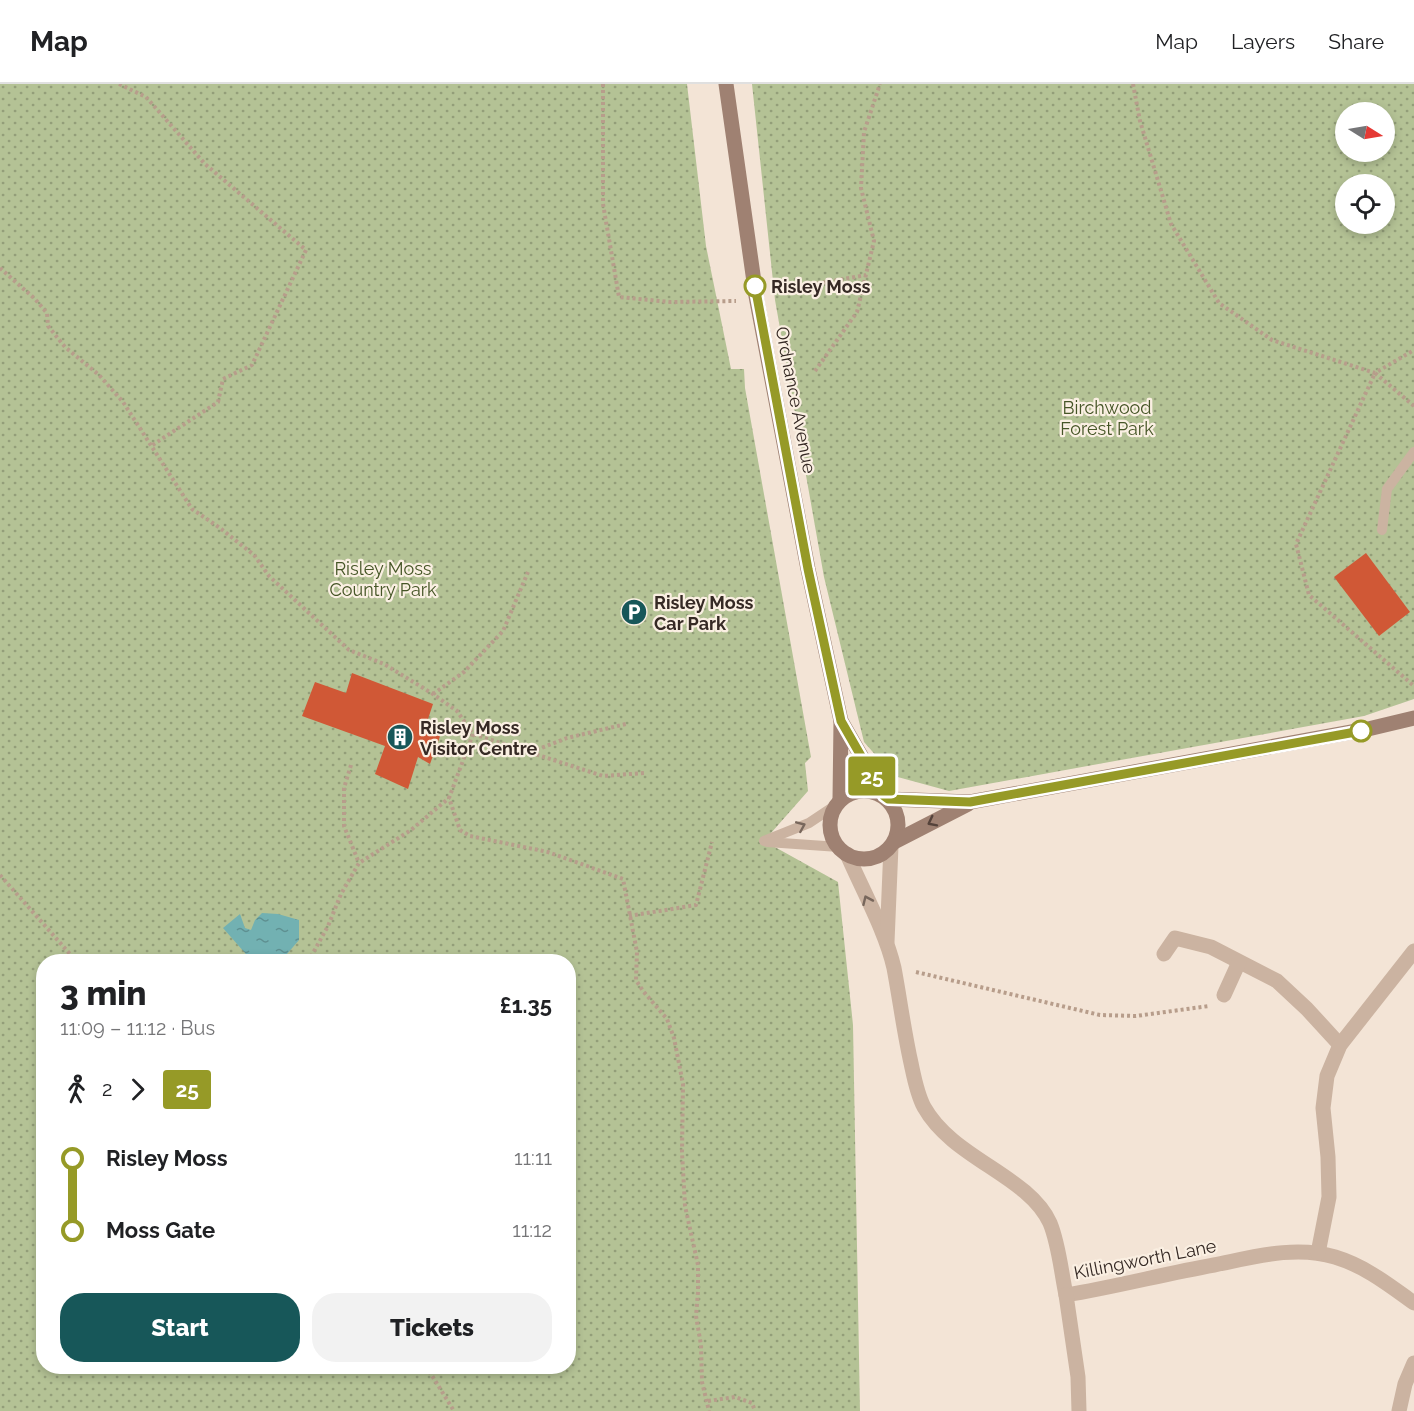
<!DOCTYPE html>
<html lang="en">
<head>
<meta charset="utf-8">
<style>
	:root { --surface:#fff; --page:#f2f2f2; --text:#202124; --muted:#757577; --line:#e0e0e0; --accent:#175759 }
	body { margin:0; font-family:Raleway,sans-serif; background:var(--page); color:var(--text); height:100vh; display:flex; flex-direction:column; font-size:22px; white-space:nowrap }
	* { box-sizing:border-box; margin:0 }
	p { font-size:20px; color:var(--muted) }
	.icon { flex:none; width:33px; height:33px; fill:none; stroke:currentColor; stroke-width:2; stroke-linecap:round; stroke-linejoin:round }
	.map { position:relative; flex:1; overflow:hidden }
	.drawer { position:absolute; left:36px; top:870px; width:540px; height:420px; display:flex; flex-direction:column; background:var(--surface); border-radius:24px; box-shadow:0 3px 9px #0003 }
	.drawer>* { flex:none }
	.badge { padding:0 12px; border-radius:4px; font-size:21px; line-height:39px }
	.needle { width:39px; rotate:101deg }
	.buttons { position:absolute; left:1335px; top:18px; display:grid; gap:12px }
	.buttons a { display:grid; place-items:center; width:60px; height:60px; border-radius:50%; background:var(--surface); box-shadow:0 3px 9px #0003; font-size:30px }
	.map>.badge { position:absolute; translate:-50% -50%; box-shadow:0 0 0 3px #fff }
	.legs { display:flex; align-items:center; gap:9px; height:66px; padding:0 24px; font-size:20px }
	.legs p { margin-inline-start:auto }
	.overview { display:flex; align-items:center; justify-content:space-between; height:102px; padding:0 24px }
	h1 { font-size:33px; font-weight:800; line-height:45px }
	.cta { display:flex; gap:12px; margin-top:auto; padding:12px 24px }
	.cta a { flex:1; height:69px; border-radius:24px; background:var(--accent); color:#fff; font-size:24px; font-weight:800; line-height:69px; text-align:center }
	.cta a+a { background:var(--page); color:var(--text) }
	ul { padding:0 24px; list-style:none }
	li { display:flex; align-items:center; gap:21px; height:72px; font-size:22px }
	li i { display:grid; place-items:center; width:9px; height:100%; margin:0 8px; background:currentColor }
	li i::after { content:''; width:15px; height:15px; margin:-8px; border:4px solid; border-radius:50%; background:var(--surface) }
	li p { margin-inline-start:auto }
	li:first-child i { background:linear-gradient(#0000 50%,currentColor 0) }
	li:last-child i { background:linear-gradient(currentColor 50%,#0000 0) }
	header { display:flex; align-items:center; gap:36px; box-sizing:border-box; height:84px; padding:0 30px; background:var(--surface); border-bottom:2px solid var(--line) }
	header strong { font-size:28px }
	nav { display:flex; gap:33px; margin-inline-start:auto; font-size:21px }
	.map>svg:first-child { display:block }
	.grass { fill:url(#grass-dots); fill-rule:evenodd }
	.water { fill:url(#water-ripples) }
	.building { fill:#d05836 }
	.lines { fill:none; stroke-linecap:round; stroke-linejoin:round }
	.path { stroke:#b79d8b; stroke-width:4; stroke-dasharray:3 3; stroke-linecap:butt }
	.lane { stroke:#cbb3a1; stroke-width:10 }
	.street { stroke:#cbb3a1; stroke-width:15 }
	.secondary { stroke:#9f8172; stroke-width:15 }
	.oneway { stroke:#55433b }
	.oneway2 { stroke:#78675c }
	.line-1-casing { stroke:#fff; stroke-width:14 }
	.line-1 { stroke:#969a27; stroke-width:9 }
	.stop-1-dot { fill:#fff; stroke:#969a27; stroke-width:3 }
	.labels { text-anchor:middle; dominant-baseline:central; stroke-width:4.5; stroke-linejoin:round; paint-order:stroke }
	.stop-label { font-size:18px; font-weight:bold; fill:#352924; stroke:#faefe2; text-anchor:start }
	.street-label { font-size:18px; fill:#352924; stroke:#faefe2 }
	.park-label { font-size:18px; fill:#455526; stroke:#faefe2 }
	.poi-label { font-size:18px; font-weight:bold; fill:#352924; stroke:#faefe2; text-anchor:start }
</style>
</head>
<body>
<header>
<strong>Map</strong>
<nav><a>Map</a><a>Layers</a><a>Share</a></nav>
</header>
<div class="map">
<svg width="1414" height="1327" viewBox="0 0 1414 1327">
	<defs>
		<pattern id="grass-dots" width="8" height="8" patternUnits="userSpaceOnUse" patternTransform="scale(1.5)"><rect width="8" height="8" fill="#b4c295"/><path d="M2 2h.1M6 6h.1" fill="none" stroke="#939e79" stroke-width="1.8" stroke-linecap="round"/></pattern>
		<pattern id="water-ripples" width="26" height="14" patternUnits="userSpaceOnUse" patternTransform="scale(1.5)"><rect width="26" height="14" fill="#72b1b2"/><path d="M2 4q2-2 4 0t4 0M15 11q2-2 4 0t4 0" fill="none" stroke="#5e9091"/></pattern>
	</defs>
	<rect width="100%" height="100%" fill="#f3e4d6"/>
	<!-- grass -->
	<g class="grass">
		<path d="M0,0H687L706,162L731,285H744L745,304L811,673L805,679L808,707L764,757L838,798L853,941L860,1327H0ZM44,878H568V1282H44Z"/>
		<path d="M752,0H1414V615L1364,632L949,707L894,692L864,658L824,493L775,216ZM1346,28H1384V68H1346ZM1346,100H1384V140H1346Z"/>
	</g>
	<!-- water -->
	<polygon class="water" points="262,829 278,830 299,836 299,856 281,877 252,877 223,844 240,830 245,844 251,846 255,836"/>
	<!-- building -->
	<g class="building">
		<polygon points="1366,469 1410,528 1379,552 1334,493"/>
		<polygon points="352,589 433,620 427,638 443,644 430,680 418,673 408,705 375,690 385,662 302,632 315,598 346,609"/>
	</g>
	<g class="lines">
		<!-- path -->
		<g class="path">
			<polyline points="119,0 146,13 205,80 306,166 252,281 223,295 218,318 151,362"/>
			<polyline points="603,0 603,120 619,213 670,218 736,217"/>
			<polyline points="1133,0 1140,37 1171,140 1219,219 1272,256 1375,289 1414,266"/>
			<polyline points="0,184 35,215 47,229 48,242 65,263 99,291 123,318 192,425 220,444 254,471 269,492 349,566 384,580 433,610 457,627 473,650 603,692 644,689"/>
			<polyline points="799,203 866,191"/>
			<polyline points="815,287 857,228 874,157 861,104 864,48 880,0"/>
			<polyline points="1414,322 1375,289 1296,460 1309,511 1414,602"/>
			<polyline points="433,610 464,588 503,547 528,488"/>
			<polyline points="473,650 449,714 460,746 470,752 548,768 623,795 637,868 636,896 643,907 667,935 674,954 683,1000 682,1068 685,1122 698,1181 698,1208 696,1232 701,1261 702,1298 709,1327"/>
			<polyline points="531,668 567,654 626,640"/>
			<polyline points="351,681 344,704 344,742 359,779"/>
			<polyline points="0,791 77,878"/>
			<polyline points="629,832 696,821 712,758"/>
			<polyline points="308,878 328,842 341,810 359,779 411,746 449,714"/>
			<polyline points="916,888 1100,931 1136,932 1209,922"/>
			<polyline points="426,1282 454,1327"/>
			<polyline points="708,1317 735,1313 752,1319 755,1327"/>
		</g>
		<!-- lane -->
		<g class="lane">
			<polyline points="1382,446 1387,405 1414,368"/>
			<polyline points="764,757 809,739 836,721"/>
			<polyline points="767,758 839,763"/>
		</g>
		<!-- street -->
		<g class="street">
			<path d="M847,770C862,805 886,848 894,884C900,916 904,948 911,979C914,993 917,1010 924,1023C953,1075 1028,1091 1050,1139C1059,1161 1061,1187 1066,1211C1115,1203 1164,1190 1214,1181C1254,1173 1295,1161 1335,1173C1365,1182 1389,1201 1414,1219"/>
			<polyline points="887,858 891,762"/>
			<polyline points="1164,870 1175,854 1211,863 1277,897 1307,925 1340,961"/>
			<polyline points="1224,911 1239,878"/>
			<polyline points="1318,1169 1329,1113 1328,1073 1323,1024 1327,992 1340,961 1414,867"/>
			<polyline points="1066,1211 1078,1293 1079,1327"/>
			<polyline points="1399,1327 1405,1300 1414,1279"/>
		</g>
		<!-- secondary -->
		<g class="secondary">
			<polyline points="726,0 756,212 808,485 841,637 840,716"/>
			<polyline points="841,637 884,712"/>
			<circle cx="864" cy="741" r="34"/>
			<polyline points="888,715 970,718 1368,645 1414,634"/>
			<polyline points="894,758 968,720"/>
		</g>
	</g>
	<!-- one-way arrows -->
	<defs><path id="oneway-chevron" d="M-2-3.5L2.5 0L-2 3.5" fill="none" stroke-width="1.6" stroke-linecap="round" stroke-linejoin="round" transform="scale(1.5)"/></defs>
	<use class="oneway" href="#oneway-chevron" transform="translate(932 738) rotate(153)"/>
	<g class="oneway2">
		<use href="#oneway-chevron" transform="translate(801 742) rotate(-23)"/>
		<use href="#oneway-chevron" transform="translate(867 816) rotate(-114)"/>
	</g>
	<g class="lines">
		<defs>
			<polyline id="line-1" points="755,202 808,485 841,637 884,712 888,715 970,718 1361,647"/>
		</defs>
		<!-- line-1 casing -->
		<use href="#line-1" class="line-1-casing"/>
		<!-- line-1 -->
		<use href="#line-1" class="line-1"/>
	</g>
	<!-- icons -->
	<defs>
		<symbol id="parking-disc" viewBox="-11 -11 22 22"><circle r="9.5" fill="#175759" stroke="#faefe2"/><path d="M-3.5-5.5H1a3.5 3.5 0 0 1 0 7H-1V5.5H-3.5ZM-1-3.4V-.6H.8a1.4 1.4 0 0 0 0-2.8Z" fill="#fff"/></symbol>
		<symbol id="building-disc" viewBox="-11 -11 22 22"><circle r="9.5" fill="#175759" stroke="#faefe2"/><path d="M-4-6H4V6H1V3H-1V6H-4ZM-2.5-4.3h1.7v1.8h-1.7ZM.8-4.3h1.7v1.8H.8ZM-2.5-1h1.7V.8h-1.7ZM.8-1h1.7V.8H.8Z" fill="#fff"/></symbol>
	</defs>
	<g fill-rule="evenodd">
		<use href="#parking-disc" x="619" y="513" width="30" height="30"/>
		<use href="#building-disc" x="385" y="638" width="30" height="30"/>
	</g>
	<!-- markers -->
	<g class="stop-1-dot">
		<circle cx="755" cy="202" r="10"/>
		<circle cx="1361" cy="647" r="10"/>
	</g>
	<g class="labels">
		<!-- stop labels -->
		<g class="stop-label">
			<text x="771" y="202">Risley Moss</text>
		</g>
		<!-- street labels -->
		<g class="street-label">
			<text transform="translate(796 316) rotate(79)">Ordnance Avenue</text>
			<text transform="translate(1145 1175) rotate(-11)">Killingworth Lane</text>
		</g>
		<!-- park labels -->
		<g class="park-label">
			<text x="1107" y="323">Birchwood<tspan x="1107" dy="21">Forest Park</tspan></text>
			<text x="383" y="484">Risley Moss<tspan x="383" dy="21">Country Park</tspan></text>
		</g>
		<!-- poi labels -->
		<g class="poi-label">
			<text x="654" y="518">Risley Moss<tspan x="654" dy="21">Car Park</tspan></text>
			<text x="420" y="643">Risley Moss<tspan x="420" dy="21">Visitor Centre</tspan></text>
		</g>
	</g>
</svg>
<div class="buttons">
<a><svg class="needle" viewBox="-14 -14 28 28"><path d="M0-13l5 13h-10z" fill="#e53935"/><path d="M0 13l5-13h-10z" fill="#757577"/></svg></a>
<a><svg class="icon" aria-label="locate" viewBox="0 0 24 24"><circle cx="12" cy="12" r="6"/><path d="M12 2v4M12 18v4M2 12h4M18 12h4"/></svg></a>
</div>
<b class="badge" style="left:872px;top:692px;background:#969a27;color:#fff">25</b>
<section class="drawer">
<div class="overview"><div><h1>3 min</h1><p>11:09 – 11:12 · Bus</p></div><b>£1.35</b></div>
<div class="legs"><svg class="icon" aria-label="walk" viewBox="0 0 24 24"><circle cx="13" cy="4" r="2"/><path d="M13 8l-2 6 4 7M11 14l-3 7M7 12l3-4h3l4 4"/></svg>2<svg class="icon" aria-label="forward" viewBox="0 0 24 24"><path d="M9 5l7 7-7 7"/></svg><b class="badge" style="background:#969a27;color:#fff">25</b></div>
<ul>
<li><i style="color:#969a27"></i><b>Risley Moss</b><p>11:11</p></li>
<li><i style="color:#969a27"></i><b>Moss Gate</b><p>11:12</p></li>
</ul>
<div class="cta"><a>Start</a><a>Tickets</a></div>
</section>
</div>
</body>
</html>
